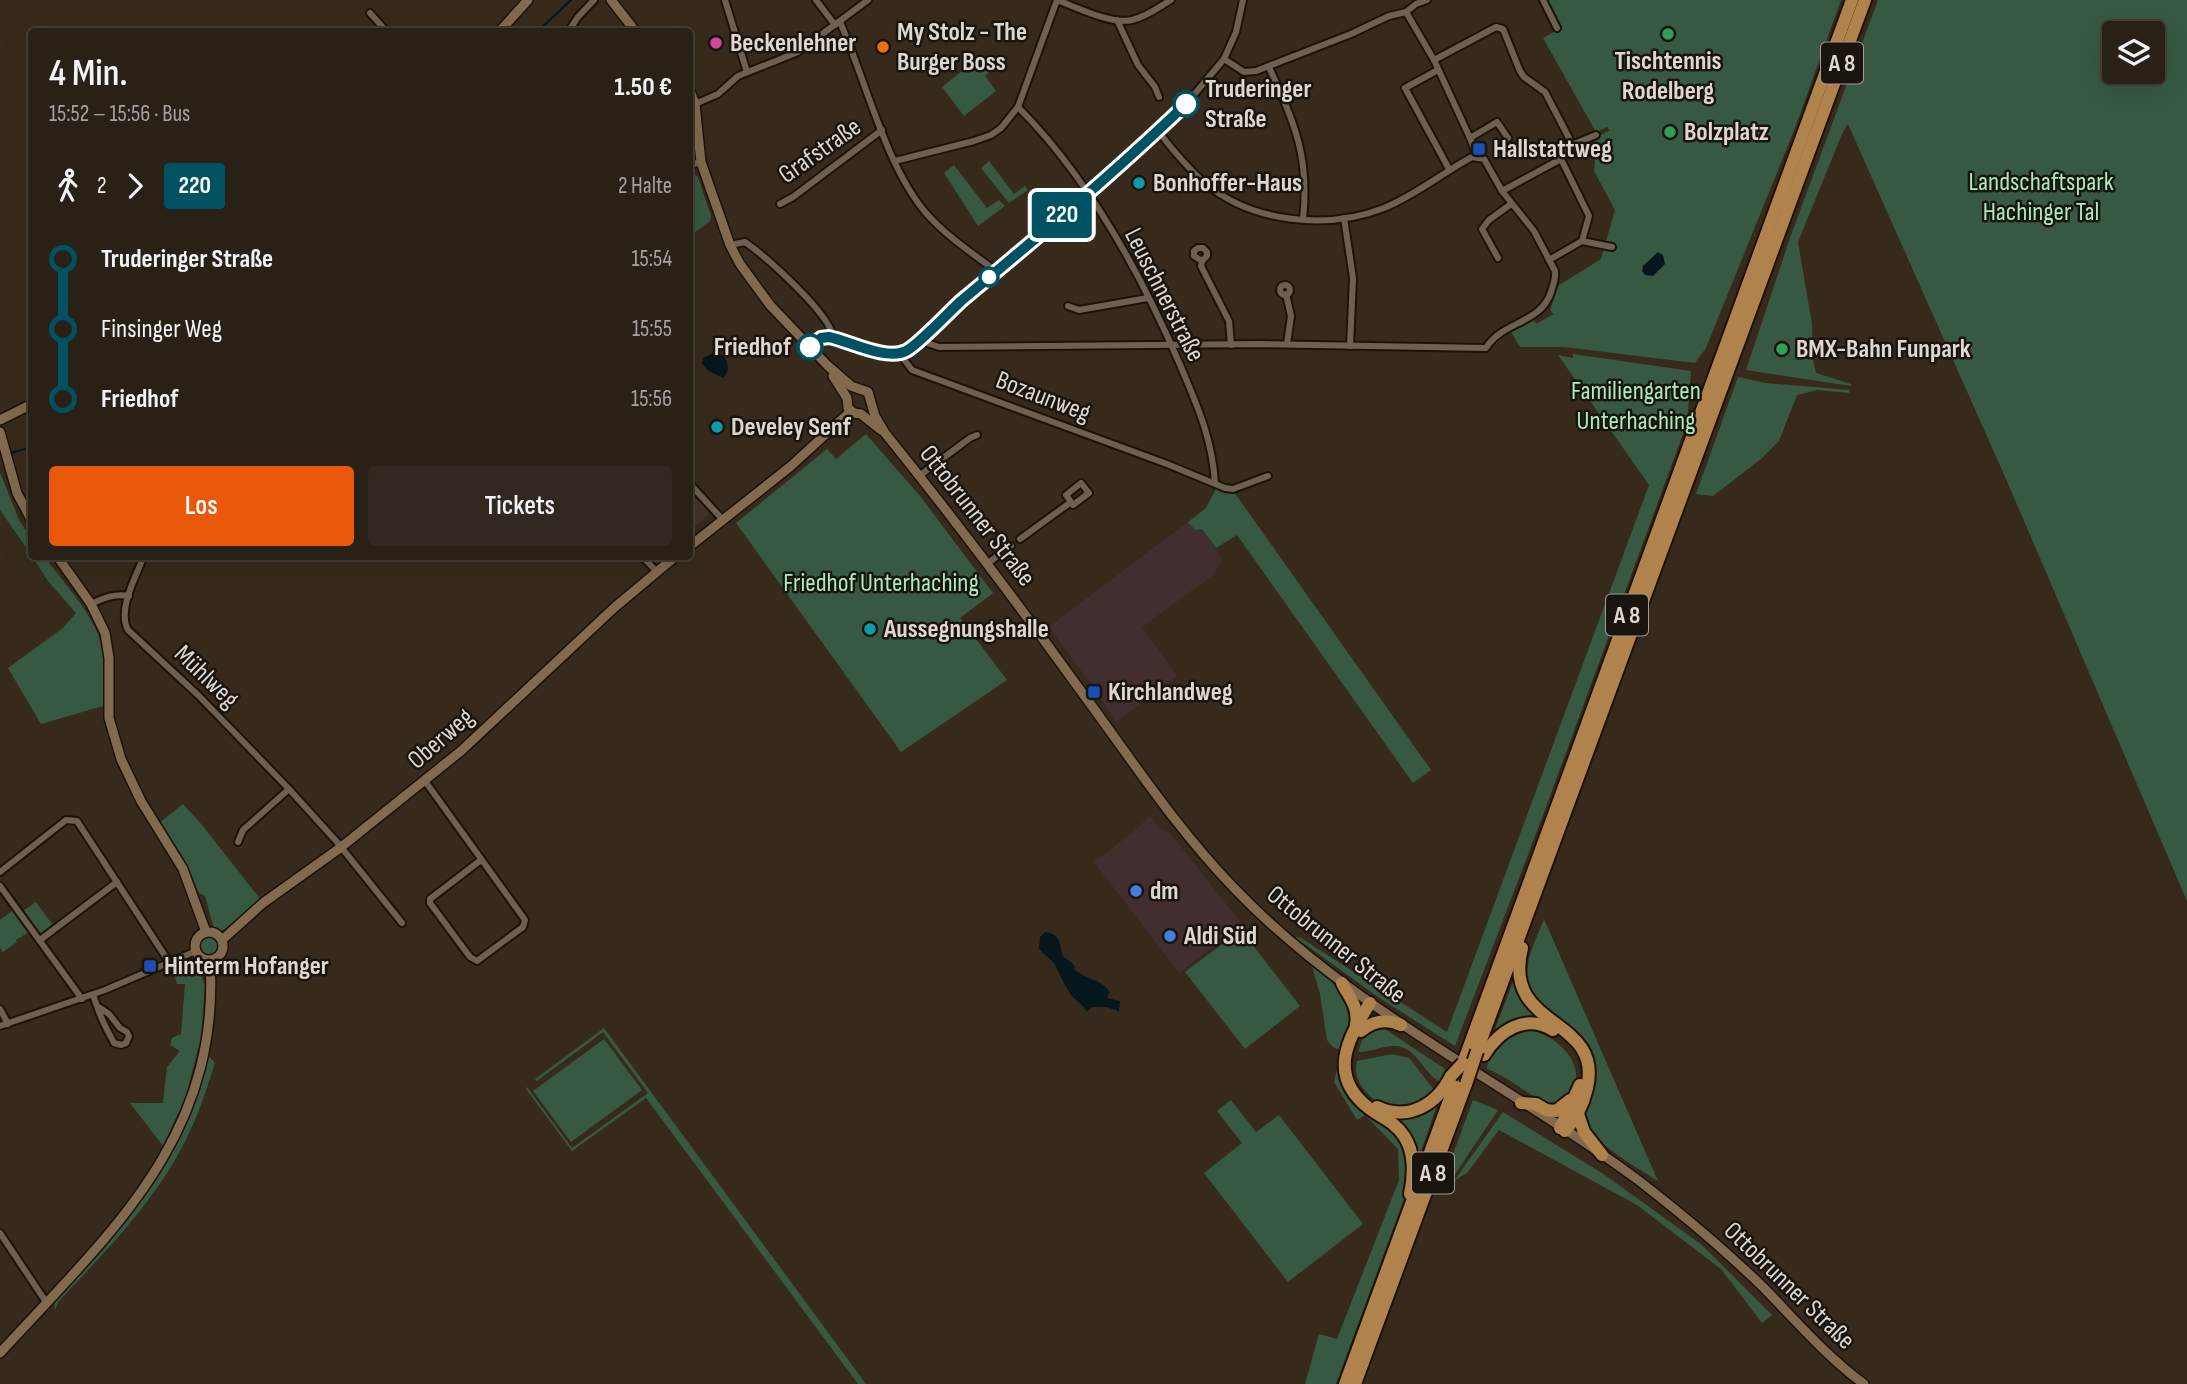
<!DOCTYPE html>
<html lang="de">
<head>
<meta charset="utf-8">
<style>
	:root { --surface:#292016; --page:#31281f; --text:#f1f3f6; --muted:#a5a3a1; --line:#453e35; --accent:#ea580c }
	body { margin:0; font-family:"Sofia Sans Condensed",sans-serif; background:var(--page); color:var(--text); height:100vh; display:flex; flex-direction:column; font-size:26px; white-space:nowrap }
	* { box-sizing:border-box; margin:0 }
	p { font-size:23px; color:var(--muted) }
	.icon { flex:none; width:38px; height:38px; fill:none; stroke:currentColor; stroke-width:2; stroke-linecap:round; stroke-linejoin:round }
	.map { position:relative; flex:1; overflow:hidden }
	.details { position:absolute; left:28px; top:28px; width:665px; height:532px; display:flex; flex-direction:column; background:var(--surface); border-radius:7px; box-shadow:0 7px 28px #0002,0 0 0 2px var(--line) }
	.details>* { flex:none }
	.badge { padding:0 14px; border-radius:5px; font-size:24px; line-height:46px }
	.buttons { position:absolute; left:2102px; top:21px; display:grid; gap:14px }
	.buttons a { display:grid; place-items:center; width:63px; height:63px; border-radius:7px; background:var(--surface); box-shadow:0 7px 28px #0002,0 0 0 2px var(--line); font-size:35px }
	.map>.badge { position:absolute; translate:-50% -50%; box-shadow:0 0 0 4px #fff }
	.legs { display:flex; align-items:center; gap:10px; height:77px; padding:0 21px; font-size:23px }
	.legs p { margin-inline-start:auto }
	.head { display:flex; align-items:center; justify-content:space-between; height:119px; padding:0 21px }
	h1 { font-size:38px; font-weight:600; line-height:52px }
	.button { display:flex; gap:14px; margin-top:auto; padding:14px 21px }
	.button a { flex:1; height:80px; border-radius:7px; background:var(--accent); color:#fff; font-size:28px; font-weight:600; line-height:80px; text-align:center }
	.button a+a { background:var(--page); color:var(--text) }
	ul { padding:0 21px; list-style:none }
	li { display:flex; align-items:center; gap:24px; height:70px; font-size:26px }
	li i { display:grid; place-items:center; width:10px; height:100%; margin:0 9px; background:currentColor }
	li i::after { content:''; width:18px; height:18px; margin:-9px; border:5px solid; border-radius:50%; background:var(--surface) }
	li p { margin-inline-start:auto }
	li:first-child i { background:linear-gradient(#0000 50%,currentColor 0) }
	li:last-child i { background:linear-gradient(currentColor 50%,#0000 0) }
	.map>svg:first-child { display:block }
	.commercial { fill:#432e2f }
	.education { fill:#443329 }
	.green { fill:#375941; fill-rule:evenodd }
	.water { fill:#05171c }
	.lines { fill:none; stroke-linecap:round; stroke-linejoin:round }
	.stream { stroke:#05171c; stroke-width:2 }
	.street-casing { stroke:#1e1207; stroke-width:10 }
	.secondary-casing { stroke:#1e1207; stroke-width:12 }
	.highway-casing { stroke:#1e1207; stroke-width:16 }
	.street { stroke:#6d5f51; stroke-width:6 }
	.secondary { stroke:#816a4f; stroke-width:9 }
	.highway { stroke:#af834b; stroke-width:12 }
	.highway-bridge-casing { stroke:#1e1207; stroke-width:16; stroke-linecap:butt }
	.highway-bridge { stroke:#af834b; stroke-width:12 }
	.line-1-casing { stroke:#fff; stroke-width:16 }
	.line-1 { stroke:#005262; stroke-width:10 }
	.leisure-dot { fill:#2e9e5b; stroke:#1a140e; stroke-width:2.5 }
	.hotel-dot { fill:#d1479c; stroke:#1a140e; stroke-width:2.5 }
	.food-dot { fill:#e8710a; stroke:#1a140e; stroke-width:2.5 }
	.stop-1-dot { fill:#fff; stroke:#005262; stroke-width:3.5 }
	.transit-dot { fill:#1a4fb4; stroke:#1a140e; stroke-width:2.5 }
	.culture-dot { fill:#0f9aa8; stroke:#1a140e; stroke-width:2.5 }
	.shop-dot { fill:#3f7fe0; stroke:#1a140e; stroke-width:2.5 }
	.labels { text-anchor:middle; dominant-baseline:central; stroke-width:5; stroke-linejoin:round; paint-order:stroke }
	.shield { fill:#1a140e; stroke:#a49c94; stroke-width:2 }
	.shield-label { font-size:24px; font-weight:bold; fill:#dfd6ce }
	.poi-label { font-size:26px; font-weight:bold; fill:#dfd6ce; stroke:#1a140e; text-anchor:start }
	.stop-label { font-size:26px; font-weight:bold; fill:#dfd6ce; stroke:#1a140e; text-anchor:start }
	.street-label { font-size:26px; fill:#dfd6ce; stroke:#1a140e }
	.park-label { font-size:26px; fill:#a7ecbb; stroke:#1a140e }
</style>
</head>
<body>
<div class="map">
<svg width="2187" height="1384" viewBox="0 0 2187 1384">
	<rect width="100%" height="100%" fill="#372a1d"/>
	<!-- commercial -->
	<g class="commercial">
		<polygon points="1188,522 1195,530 1202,528 1222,560 1213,575 1142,627 1177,676 1116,722 1098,694 1049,627"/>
		<polygon points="1150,816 1159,828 1170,833 1242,924 1179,973 1094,862 1133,832"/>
	</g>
	<!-- education -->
	<polygon class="education" points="690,492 710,513 690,531"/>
	<!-- green -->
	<g class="green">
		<polygon points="1547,0 1841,0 1795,128 1706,348 1695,363 1564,347 1520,347 1511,332 1534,320 1536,324 1554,314 1550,310 1558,286 1601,259 1615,210 1594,171 1595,161 1586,143 1610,130 1607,127 1596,132 1543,38 1561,28"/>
		<path d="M1878,0H2187V901L2006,479L1848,124L1842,134L1798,242L1812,324L1813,360L1816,373L1851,384V386L1746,370L1791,235ZM2114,33H2152V72H2114Z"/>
		<polygon points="972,63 989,72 985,76 996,91 964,116 942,87"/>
		<polygon points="989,161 1014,194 1025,186 1028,190 1009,203 981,168"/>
		<polygon points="954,165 987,208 999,200 1005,206 978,226 944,173"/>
		<polygon points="690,172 698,177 711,216 710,221 690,236"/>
		<polygon points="1573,354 1691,371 1687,423 1546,807 1455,1046 1378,997 1295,937 1301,938 1447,1032 1649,485 1558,355 1573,358"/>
		<polygon points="1738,377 1765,383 1850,390 1849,393 1817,390 1797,395 1779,441 1761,459 1713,496 1696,494"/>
		<polygon points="866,434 920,496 993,593 960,618 1007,680 901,752 736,523 827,449 836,459"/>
		<polygon points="0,472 19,520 31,538 32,556 0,510"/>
		<polygon points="1216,489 1234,492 1431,770 1413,783 1237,535 1216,548 1202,529 1195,530 1188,522 1206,508"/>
		<path d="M32,556L45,557C62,581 86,606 98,634C106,656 103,684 103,706L41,724L8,668L63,628L76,613L48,581Z"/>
		<polygon points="183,804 202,825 261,900 227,928 220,931 214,929 205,896 199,893 190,873 159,823"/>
		<polygon points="36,902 54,927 42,936 23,911"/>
		<polygon points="13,910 29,932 16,940 17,942 3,952 0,948 0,920"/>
		<path d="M1544,919L1658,1181C1639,1168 1581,1138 1584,1112C1585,1099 1594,1088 1594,1075L1529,990C1522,963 1535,943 1544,919Z"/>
		<polygon points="1241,930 1300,1006 1245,1049 1185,972"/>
		<circle cx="209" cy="946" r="11"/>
		<polygon points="197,964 205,986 201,1038 185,1099 163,1146 130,1103 163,1103 167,1067 180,1051 170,1045 172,1038 181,1034 185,984 177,984 174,973"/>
		<path d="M1312,966C1330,981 1355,997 1350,1023C1349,1032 1344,1041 1341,1050L1333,1047L1327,1040L1320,994Z"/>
		<polygon points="1515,976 1541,1019 1510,1022 1493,1035"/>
		<path d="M1377,1027L1385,1029L1445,1069L1440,1082C1422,1072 1416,1044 1392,1046C1380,1047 1370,1052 1358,1052L1365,1032Z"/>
		<polygon points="604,1028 866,1384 858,1384 646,1098 572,1151 526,1089 527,1087 572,1148 648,1093 603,1032 537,1081 535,1079"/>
		<path d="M1529,1030C1556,1034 1592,1067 1569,1096C1565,1100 1559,1103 1555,1107C1530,1098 1512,1078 1487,1069C1489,1045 1509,1037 1529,1030Z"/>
		<polygon points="604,1039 642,1090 571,1142 533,1091"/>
		<path d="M1392,1054L1409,1058L1435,1091C1424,1098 1414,1108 1400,1108C1378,1110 1350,1084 1357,1061Z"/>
		<path d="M208,1055L215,1063C207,1087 200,1111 189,1133C159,1198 106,1251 58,1302L55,1310L54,1300C90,1259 131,1220 160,1173C183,1137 197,1096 208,1055Z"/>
		<polygon points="1339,1061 1344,1077 1407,1144 1410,1183 1336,1384 1305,1384 1319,1334 1337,1339 1399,1180 1398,1149 1365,1115 1357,1120 1334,1082"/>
		<polygon points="1231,1100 1256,1132 1279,1115 1363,1224 1288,1282 1204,1173 1242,1143 1217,1111"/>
		<polygon points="1473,1100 1498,1110 1447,1186 1439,1192"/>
		<polygon points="1437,1105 1418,1160 1415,1144 1395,1118 1414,1118"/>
		<polygon points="1503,1112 1602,1173 1702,1245 1772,1315 1762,1323 1721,1269 1637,1205 1499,1130 1467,1173 1454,1181"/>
	</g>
	<!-- water -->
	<g class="water">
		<polygon points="1658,252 1663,255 1665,264 1653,276 1645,275 1642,271 1643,266"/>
		<path d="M713,353L724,356C729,365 730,371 723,378L707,370L702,363L703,358Z"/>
		<path d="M1045,932C1062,934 1059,945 1063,956C1065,959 1069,960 1072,963C1079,970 1070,966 1078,972C1090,981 1101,979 1110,992L1107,998L1120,1001L1119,1011L1106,1007H1092L1087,1012C1083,1004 1077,1002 1071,995C1065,986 1060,975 1055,965C1051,958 1043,955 1039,948L1040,937Z"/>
	</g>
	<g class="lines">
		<!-- stream -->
		<g class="stream">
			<polyline points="537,32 571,0"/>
			<polyline points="11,453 32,447"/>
		</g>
		<defs>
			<g id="street">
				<polyline points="725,0 747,72"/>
				<polyline points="816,0 835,25"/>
				<path d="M1057,0C1076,7 1112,25 1132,20C1146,17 1159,7 1171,0"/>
				<polyline points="1543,0 1557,28"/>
				<polyline points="1406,12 1434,60 1470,138 1497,122 1508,138"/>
				<polyline points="370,13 387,32"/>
				<polyline points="1117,20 1138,65 1155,87 1159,97"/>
				<path d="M840,22C865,78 886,167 926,213C946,236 972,253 996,271"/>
				<polyline points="568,32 578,17 594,0"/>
				<polyline points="1224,59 1244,72 1256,71 1351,34 1389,16 1406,12 1416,4 1427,0"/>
				<polyline points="1434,60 1496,27 1503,29 1520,71 1524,77 1545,92 1569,138 1570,143 1561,159"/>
				<path d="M1269,67C1294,122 1310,157 1303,219"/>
				<polyline points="1438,70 1405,88 1449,169"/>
				<polyline points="695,104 718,94 738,76 798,52 868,0"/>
				<path d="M1018,107C1088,177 1142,276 1181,367C1198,408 1212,438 1215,483"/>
				<polyline points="1470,138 1477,157"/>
				<polyline points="1570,143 1574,144 1596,135"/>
				<polyline points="1561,159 1589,216 1582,241 1612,247"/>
				<polyline points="895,161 974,141 991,135 1001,128 1018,107 1057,0"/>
				<polyline points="690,165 701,162"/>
				<polyline points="1502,191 1561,159"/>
				<polyline points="780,204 793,197 882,130"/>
				<polyline points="1344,218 1353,278 1350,346"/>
				<path d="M730,245L745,242C765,256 832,315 833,338"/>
				<polyline points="1498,258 1482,229 1489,220 1511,204"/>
				<polyline points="1549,260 1582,241"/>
				<polyline points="1202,261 1194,256 1194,251 1198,248 1203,248 1207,252 1207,256 1202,261 1201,266 1229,321 1231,345"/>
				<circle cx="1285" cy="290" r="5"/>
				<polyline points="1286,294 1291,316 1287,344"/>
				<polyline points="1068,306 1079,310 1148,298"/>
				<path d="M921,337L927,343L939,347L1260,344L1486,348C1502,321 1541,324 1551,292C1553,285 1556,279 1555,271L1534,231L1502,191L1484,159L1472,157C1442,173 1416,195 1384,208C1328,230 1252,223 1205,183C1187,168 1172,149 1158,131"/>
				<polyline points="810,347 821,338 829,337 881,352 899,353 914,345 940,319 1117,168 1187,103 1224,59 1236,32 1243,0"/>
				<polyline points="899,353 912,370 1167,464 1225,488 1233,489 1268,476"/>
				<polyline points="919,476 970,438 977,435"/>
				<polyline points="690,484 723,520"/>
				<polyline points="1020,539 1071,502 1073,505 1089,493 1081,483 1066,495 1071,502"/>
				<path d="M144,556C136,576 117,610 128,630L199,696L289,789L337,842L402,923"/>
				<polyline points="642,556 657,572"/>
				<polyline points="988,563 1011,546"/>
				<path d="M91,604C104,598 115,593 129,596"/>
				<polyline points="425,781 525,920 523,927 477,961 470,957 430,903 430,899 481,860"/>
				<polyline points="238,842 243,830 289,789"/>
				<polyline points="0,872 66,820 77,821 169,962"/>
				<polyline points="0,886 82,999"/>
				<polyline points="40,940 117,882"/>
				<path d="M93,995L97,1006L109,1014L120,1028L127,1032L129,1036L126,1043L121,1045L114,1043C108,1031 101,1020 97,1006"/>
				<polyline points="0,1009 8,1024"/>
				<polyline points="0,1026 105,990 196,951"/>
				<polyline points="0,1233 46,1302"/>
			</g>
			<g id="secondary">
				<polyline points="611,0 636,32"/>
				<polyline points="499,32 528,0"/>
				<path d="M690,91L695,104L701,162L730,245L740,264L770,305L827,365L851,386L868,392L875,416L885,433C952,516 1016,601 1078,687C1129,756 1175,827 1235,889C1351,1010 1504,1081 1638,1180C1682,1214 1724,1249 1764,1288C1796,1321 1827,1357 1864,1384"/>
				<polyline points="833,376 847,398 848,408 854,413 861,414 881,430"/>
				<polyline points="0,420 32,404"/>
				<polyline points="0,432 17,493 32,521"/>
				<polyline points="690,546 791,466 851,411"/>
				<polyline points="57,556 91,604 105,633 109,658 109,718 121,759 141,801 183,869 206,932"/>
				<circle cx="209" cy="946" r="14"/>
				<polyline points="222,940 263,903 340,848 461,751 615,607 676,556"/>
				<path d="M0,1353C109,1234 221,1138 210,960"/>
			</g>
			<g id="highway">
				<path d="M1522,948C1501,1030 1604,1016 1587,1088C1583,1105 1577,1118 1565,1131"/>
				<path d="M1342,983C1349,997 1359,1007 1356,1024"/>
				<path d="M1370,1003C1347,1039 1327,1077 1370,1109C1382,1118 1395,1122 1404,1136C1415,1152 1414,1176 1410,1194"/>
				<path d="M1361,1031C1373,1021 1386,1018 1401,1025"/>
				<polyline points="1477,1051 1865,0"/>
				<path d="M1484,1055C1499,1031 1525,1013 1553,1030"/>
				<polyline points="1463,1063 1852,0"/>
				<polyline points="1521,1103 1536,1104 1546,1110 1556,1111 1570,1100"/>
				<path d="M1377,1107C1409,1122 1437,1104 1451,1076"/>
				<polyline points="1578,1114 1584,1132 1602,1155"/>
				<polyline points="1560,1128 1580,1085"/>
				<polyline points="1345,1384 1457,1079"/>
				<polyline points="1355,1384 1466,1084"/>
			</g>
		</defs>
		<!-- street casing -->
		<use href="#street" class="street-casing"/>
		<!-- secondary casing -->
		<use href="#secondary" class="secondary-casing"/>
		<!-- highway casing -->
		<use href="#highway" class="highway-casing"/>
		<!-- street -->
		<use href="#street" class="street"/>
		<!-- secondary -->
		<use href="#secondary" class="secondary"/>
		<!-- highway -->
		<use href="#highway" class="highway"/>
		<defs>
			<g id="highway-bridge">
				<polyline points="1451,1076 1463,1063"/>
				<polyline points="1466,1084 1477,1051"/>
			</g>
		</defs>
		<!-- highway-bridge casing -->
		<use href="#highway-bridge" class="highway-bridge-casing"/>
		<!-- highway-bridge -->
		<use href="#highway-bridge" class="highway-bridge"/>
	</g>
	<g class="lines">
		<defs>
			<path id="line-1" d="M810,347L821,338L829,337C849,341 886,361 906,351C917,346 949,312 961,301C1038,237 1114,173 1186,104"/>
		</defs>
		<!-- line-1 casing -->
		<use href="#line-1" class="line-1-casing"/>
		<!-- line-1 -->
		<use href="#line-1" class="line-1"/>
	</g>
	<!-- markers -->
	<g class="leisure-dot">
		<circle cx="1668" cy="34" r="7"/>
		<circle cx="1670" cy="132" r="7"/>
		<circle cx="1782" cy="349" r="7"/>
	</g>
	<circle class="hotel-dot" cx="716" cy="43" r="7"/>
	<circle class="food-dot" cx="883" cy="47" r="7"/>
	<g class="stop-1-dot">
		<circle cx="1186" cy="104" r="12"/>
		<circle cx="989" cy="277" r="9"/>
		<circle cx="810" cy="347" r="12"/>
	</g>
	<g class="transit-dot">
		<rect x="1472" y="142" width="14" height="14" rx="3.5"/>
		<rect x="1087" y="685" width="14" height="14" rx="3.5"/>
		<rect x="143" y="959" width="14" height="14" rx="3.5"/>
	</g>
	<g class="culture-dot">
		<circle cx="1139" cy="183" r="7"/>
		<circle cx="717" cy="427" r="7"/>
		<circle cx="870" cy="629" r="7"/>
	</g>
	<g class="shop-dot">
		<circle cx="1136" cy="891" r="7"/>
		<circle cx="1170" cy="936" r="7"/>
	</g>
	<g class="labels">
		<!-- shield labels -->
		<g class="shield">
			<rect x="1821" y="42.5" width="42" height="41" rx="5"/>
			<rect x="1606" y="594.5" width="42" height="41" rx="5"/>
			<rect x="1412" y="1152.5" width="42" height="41" rx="5"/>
		</g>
		<g class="shield-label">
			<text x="1842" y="63">A 8</text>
			<text x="1627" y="615">A 8</text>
			<text x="1433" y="1173">A 8</text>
		</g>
		<!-- poi labels -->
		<g class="poi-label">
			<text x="897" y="32">My Stolz - The<tspan x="897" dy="30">Burger Boss</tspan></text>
			<text x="730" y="43">Beckenlehner</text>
			<text x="1668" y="61" text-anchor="middle">Tischtennis<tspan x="1668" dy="30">Rodelberg</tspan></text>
			<text x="1684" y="132">Bolzplatz</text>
			<text x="1493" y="149">Hallstattweg</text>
			<text x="1153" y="183">Bonhoffer-Haus</text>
			<text x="1796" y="349">BMX-Bahn Funpark</text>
			<text x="731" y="427">Develey Senf</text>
			<text x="884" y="629">Aussegnungshalle</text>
			<text x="1108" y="692">Kirchlandweg</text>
			<text x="1150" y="891">dm</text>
			<text x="1184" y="936">Aldi Süd</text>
			<text x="164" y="966">Hinterm Hofanger</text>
		</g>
		<!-- stop labels -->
		<g class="stop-label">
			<text x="1205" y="89">Truderinger<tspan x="1205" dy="30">Straße</tspan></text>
			<text x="791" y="347" text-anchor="end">Friedhof</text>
		</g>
		<!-- street labels -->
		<g class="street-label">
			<text transform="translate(820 151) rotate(-35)">Grafstraße</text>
			<text transform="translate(1164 295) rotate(63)">Leuschnerstraße</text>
			<text transform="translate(1043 397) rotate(21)">Bozaunweg</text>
			<text transform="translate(977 516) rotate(52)">Ottobrunner Straße</text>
			<text transform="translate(206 677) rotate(44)">Mühlweg</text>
			<text transform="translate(441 739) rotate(-41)">Oberweg</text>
			<text transform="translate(1336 945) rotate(39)">Ottobrunner Straße</text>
			<text transform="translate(1789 1286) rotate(44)">Ottobrunner Straße</text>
		</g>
		<!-- park labels -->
		<g class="park-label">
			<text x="2041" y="182">Landschaftspark<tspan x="2041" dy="30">Hachinger Tal</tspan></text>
			<text x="1636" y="391">Familiengarten<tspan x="1636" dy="30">Unterhaching</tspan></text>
			<text x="881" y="583">Friedhof Unterhaching</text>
		</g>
	</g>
</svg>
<div class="buttons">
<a><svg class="icon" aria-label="layers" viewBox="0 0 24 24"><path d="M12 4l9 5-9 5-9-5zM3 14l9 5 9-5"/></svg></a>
</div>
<b class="badge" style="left:1062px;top:215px;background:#005262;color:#fff">220</b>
<section class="details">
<div class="head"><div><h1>4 Min.</h1><p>15:52 – 15:56 · Bus</p></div><b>1.50 €</b></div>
<div class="legs"><svg class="icon" aria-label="walk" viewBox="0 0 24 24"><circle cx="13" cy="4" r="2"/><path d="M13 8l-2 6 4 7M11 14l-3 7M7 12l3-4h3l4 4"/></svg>2<svg class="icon" aria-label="forward" viewBox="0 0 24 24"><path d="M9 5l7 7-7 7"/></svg><b class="badge" style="background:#005262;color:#fff">220</b><p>2 Halte</p></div>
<ul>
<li><i style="color:#005262"></i><b>Truderinger Straße</b><p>15:54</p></li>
<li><i style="color:#005262"></i><span>Finsinger Weg</span><p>15:55</p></li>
<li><i style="color:#005262"></i><b>Friedhof</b><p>15:56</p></li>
</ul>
<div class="button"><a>Los</a><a>Tickets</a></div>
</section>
</div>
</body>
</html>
